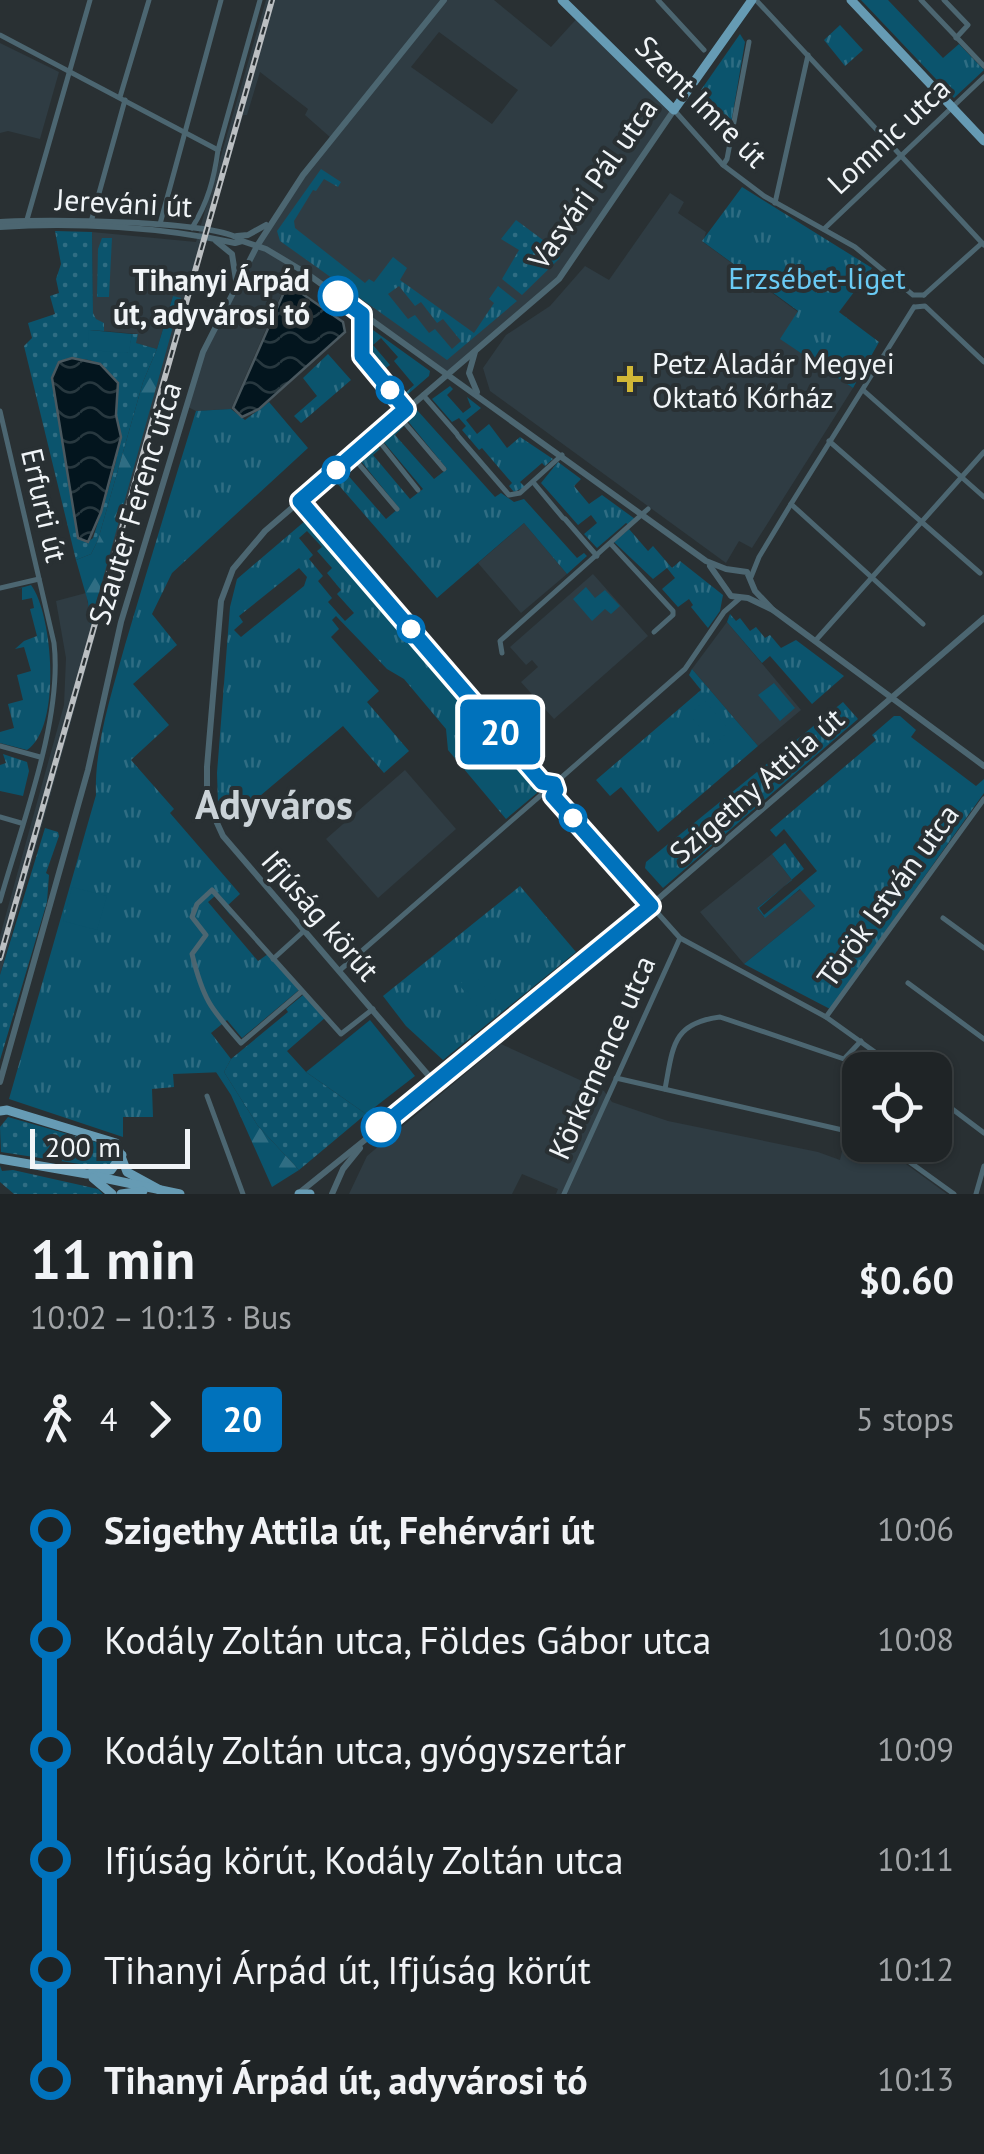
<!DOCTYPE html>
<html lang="en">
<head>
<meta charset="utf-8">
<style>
	:root { --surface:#1f2426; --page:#2c3032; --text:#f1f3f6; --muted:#a1a4a7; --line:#3c4143 }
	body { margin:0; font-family:"PT Sans",sans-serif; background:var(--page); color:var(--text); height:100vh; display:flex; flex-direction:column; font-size:38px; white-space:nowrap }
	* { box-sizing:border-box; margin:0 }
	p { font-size:32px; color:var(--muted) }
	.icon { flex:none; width:55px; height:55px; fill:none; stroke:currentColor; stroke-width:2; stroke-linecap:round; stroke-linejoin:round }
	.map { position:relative; height:1194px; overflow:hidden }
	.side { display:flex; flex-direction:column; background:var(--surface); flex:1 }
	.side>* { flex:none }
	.badge { padding:0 20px; border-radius:8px; font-size:35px; line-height:65px }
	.controls { position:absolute; left:842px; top:1052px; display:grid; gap:20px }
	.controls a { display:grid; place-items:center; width:110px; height:110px; border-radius:20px; background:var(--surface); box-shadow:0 2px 8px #0004,0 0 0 2px var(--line); font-size:50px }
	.scale { position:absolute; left:30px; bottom:25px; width:160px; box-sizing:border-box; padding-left:10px; border:5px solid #f0f4f7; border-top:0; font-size:28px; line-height:35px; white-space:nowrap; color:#f0f4f7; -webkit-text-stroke:8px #293033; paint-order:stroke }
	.map>.badge { position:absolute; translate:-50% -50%; box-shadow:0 0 0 5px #fff }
	.legs { display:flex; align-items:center; gap:15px; height:110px; padding:0 30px; font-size:32px }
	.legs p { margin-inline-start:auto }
	.overview { display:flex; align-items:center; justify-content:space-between; height:170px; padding:0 30px }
	h1 { font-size:55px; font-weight:800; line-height:75px }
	ul { padding:0 30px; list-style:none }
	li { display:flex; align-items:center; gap:35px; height:110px; font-size:38px }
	li i { display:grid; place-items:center; width:15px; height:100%; margin:0 12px; background:currentColor }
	li i::after { content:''; width:25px; height:25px; margin:-12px; border:8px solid; border-radius:50%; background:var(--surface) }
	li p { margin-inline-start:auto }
	li:first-child i { background:linear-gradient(#0000 50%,currentColor 0) }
	li:last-child i { background:linear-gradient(currentColor 50%,#0000 0) }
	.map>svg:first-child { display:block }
	.built { fill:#2f3c43; fill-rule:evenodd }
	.grass { fill:url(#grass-dots); fill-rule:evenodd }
	.forest { fill:url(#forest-firs) }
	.park { fill:url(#park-tufts); fill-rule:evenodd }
	.pitch { fill:#0b546d }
	.water { fill:url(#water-waves); stroke:#4a585f; stroke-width:2.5 }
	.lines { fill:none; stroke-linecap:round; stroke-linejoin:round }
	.minor { stroke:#4c6671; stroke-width:5 }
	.tertiary { stroke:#4c6671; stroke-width:6 }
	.primary { stroke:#669bb4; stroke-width:9 }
	.rail-casing { stroke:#bbbfc2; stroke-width:6 }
	.rail { stroke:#293033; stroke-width:2.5; stroke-dasharray:8; stroke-linecap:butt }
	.line-1-casing { stroke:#fff; stroke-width:22 }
	.line-1 { stroke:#0072bc; stroke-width:15 }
	.stop-1-dot { fill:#fff; stroke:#0072bc; stroke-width:5 }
	.poi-dot { fill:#d1b736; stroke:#293033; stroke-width:4 }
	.labels { text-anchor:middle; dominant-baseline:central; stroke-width:8; stroke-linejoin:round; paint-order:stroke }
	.street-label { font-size:30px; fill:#f0f4f7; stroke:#293033 }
	.park-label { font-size:30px; fill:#6acbf5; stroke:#293033 }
	.stop-label { font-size:30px; font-weight:bold; fill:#f0f4f7; stroke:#293033; text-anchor:end }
	.poi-label { font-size:30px; fill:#f0f4f7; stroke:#293033; text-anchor:start }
	.district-label { font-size:40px; font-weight:bold; fill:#cbd3d8; stroke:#293033 }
</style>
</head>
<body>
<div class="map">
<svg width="984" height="1194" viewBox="0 0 984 1194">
	<defs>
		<pattern id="grass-dots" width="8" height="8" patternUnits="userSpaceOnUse" patternTransform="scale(2.5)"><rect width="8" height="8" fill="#0b546d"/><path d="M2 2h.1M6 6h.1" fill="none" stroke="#2f6d83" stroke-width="1.8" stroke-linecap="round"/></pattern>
		<pattern id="forest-firs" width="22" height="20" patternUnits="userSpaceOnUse" patternTransform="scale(2.5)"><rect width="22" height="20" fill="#0b546d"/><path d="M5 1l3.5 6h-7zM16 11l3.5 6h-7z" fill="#2f6d83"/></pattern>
		<pattern id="park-tufts" width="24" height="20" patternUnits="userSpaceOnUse" patternTransform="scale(2.5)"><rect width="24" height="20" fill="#0b546d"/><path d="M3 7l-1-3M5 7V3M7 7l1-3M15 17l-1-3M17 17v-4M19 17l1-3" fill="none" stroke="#2f6d83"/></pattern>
		<pattern id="water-waves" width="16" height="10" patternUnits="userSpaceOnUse" patternTransform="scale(2.5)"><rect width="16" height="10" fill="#03151e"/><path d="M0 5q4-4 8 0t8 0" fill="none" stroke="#28383f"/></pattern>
	</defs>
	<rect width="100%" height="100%" fill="#293033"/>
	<!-- built -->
	<g class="built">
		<path d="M266,0H494L551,47L580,15L674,110L559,279L448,373L294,265L231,409L196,411L186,406L203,352L265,232L331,138L305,115L308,109L260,72L247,115H243L195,279L0,975V936L64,705L66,658L56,601L86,593L91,620L164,350L173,296L157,349L135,343L137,334L104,331V324L95,319L93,313L92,232L196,242ZM439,32L518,90L492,124L411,67Z"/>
		<polygon points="0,43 59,72 40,139 8,131 0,133"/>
		<polygon points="670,193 684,202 678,213 706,232 703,242 798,312 781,339 853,388 752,548 739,541 726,563 490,391 483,368 506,335 550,306 585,266 609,280"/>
		<polygon points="524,523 567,574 521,613 478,563"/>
		<polygon points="593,574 648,636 554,719 521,682 538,667 532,660 526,665 510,647"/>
		<polygon points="727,622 801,710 758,746 692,669"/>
		<polygon points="405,770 456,829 378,898 326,839"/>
		<polygon points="772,854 792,880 757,908 764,917 801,889 815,906 744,964 700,912"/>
		<polygon points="501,1044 604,1091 612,1102 668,1121 818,1152 840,1160 846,1135 860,1138 860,1145 880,1145 947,1194 556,1194 558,1189 522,1174 512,1194 349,1194 367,1156"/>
	</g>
	<!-- grass -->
	<g class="grass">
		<polygon points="516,220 559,252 560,258 522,295 502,279 519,250 501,239"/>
		<path d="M55,231L92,232L93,313L96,319L104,323V331L89,330L128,353L132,334H138L136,343L157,349L143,382L98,540L91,554L76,560L24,346L32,338L28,323L55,314L50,296L59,293L56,279L61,264ZM68,358C107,358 118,374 116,410C115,421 121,429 120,440C115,473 103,506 93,538L88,542L78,538L52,378L59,362Z"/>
		<polygon points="102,238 112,238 109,297 97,297 98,249"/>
		<polygon points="45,828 58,832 59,836 46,873 49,875 47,902 0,1060 0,975"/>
		<polygon points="303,995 326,1017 287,1051 306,1072 366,1114 299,1170 258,1126 224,1072 231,1059 288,1012 286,1009"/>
		<polygon points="8,1117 113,1147 117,1157 106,1168 1,1152 0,1127"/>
		<polygon points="0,1166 2,1171 13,1170 98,1189 103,1194 14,1194 0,1182"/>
	</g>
	<!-- forest -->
	<g class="forest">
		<polygon points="173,296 181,298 90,625 88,602 76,560 91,554 98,540 143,382 157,349"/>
		<polygon points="216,1072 224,1072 258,1126 299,1170 272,1187 231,1095"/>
	</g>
	<!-- park -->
	<g class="park">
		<polygon points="861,0 888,0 943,58 959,44 984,70 954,98"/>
		<polygon points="840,25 863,50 845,66 824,40"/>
		<polygon points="740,34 745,42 731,124 701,90"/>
		<path d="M321,169L341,182L338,187L324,179L316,191L313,190L294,221L295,228L365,283L369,279L374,282L393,257L407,268L400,280L474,333L494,303L489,299L498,286L517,301L447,360L280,241L277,231ZM399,286L415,306L421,302L437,323L443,319L461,341L452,349L435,329L429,333L415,315L408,319L388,294Z"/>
		<polygon points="742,187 872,268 839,312 879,342 853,388 780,339 798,311 702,241"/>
		<polygon points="366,325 430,371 429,376 407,395 404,394 414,385 394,361 398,357 381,338 373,345 390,365 382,371 365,350 363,329"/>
		<polygon points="328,354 351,380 301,423 294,416 317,396 303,378"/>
		<polygon points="450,386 453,389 447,395 463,413 471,407 467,397 481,408 466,420 477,434 489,424 507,448 520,437 553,459 545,466 542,463 520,482 525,487 514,492 509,486 512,483 482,448 479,450 462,430 466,426 459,418 452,422 432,399"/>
		<path d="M269,402L308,448L172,573L152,614L177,645L133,684L169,725L131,760L174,809L170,813L240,894L227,906L231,916L215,896L208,902L258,961L268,954L299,990L242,1038L227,1020L211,1033L231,1059L224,1072L173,1074L174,1087L152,1089L153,1117H123V1137L9,1099L96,795C94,746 112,692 125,645C148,567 172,489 196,411L231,409L245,420Z"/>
		<polygon points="417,410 495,497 501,493 514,502 524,499 577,558 584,553 587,556 567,574 524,523 437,598 336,482 346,473 386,519 399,508 360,460 377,445 380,449 373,455 410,499 423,489 382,440 401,423 404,426 395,435 434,479 447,469 407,420"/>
		<polygon points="558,462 581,479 574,486 589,504 602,495 635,519 629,525 626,523 597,548 584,534 597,523 591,515 578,525 541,483"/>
		<path d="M305,521L535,785L537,793L506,819L448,750L446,729L404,679L387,669L336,616L332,620L339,629L331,637L379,691L367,702L409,751L384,773L343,726L242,811L240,808L224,821L218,803L217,773L230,607L237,579ZM307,531L322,547L317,551L332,568L327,573L341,590L337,594L354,613L345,621L328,602L332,598L318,581L323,576L309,559L313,555L299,538ZM299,568L307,577L304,586L241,637L234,630L243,622L239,616Z"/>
		<polygon points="629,529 648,551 653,546 672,568 680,561 723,595 720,611 708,628 691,607 693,605 689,599 678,607 662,589 675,578 667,568 653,579 614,542"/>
		<path d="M31,585C53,614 62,728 27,750L0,743V732L14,728L8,704L23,700L17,675L31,671L24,647L15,649L24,641L37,636L30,609L34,608L32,598L22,600V588L17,589Z"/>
		<polygon points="730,614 736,621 740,618 750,631 756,627 765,638 770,635 781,648 796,640 844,676 812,704 770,656 762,663 727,622"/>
		<polygon points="692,669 758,746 658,832 621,787 610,796 596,780 701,690 689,675"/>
		<polygon points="843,702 858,719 663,888 645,868 646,862"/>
		<polygon points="894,716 900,716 916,730 911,737 976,786 984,779 984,793 830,1009 744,964 815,906 800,889 765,918 757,908 792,880 772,854 785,843 804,869 759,908 764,915 817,871 784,829 776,837 770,830 876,740 872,735"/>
		<polygon points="3,754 27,762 29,771 23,796 0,791 0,765 6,763"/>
		<polygon points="520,886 576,952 443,1060 406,1026 383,996"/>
	</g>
	<!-- pitch -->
	<g class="pitch">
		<polygon points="89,330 132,334 129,353 88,350"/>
		<polygon points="586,587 595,598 605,590 620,606 611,614 605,609 592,621 573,599"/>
		<polygon points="774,683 795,708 780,721 758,695"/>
		<polygon points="705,701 730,731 714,744 689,714"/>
		<polygon points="72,887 107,896 97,930 63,921"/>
		<polygon points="473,973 496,1000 482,1012 459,985"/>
		<polygon points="370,1020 415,1076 366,1114 306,1072"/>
	</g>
	<!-- water -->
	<g class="water">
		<polygon points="291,286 343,322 345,332 259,409 242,417 233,408 285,290"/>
		<polygon points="72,358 100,364 118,383 116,415 121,437 101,512 88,542 78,538 52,378 59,362"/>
	</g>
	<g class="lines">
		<!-- minor -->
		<g class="minor">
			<polyline points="658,0 704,50"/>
			<polyline points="756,0 984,245"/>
			<polyline points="921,0 984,66"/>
			<polyline points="944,0 968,25 956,38"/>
			<polyline points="0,35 218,150"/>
			<polyline points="120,97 149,0"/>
			<polyline points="674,110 723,165 764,196 855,247 913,295 924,295"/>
			<polyline points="723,165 727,159 749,42"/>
			<polyline points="775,203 808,55"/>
			<polyline points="91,222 125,100"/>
			<polyline points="26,223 90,0"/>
			<polyline points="160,224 221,0"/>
			<path d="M192,228C208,202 214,179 218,150L260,0"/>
			<polyline points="825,228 984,77"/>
			<polyline points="924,295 982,243"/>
			<polyline points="915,307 925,306 984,362"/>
			<polyline points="362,314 362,357 406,409"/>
			<polyline points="863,390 984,497"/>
			<polyline points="423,395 457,434"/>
			<path d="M0,411L54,643C63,719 21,826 0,901"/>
			<polyline points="398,415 444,469"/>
			<polyline points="375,436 418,490"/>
			<polyline points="458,436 509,495 520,493 562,455"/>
			<polyline points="829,441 980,573"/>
			<polyline points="352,456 397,509"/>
			<polyline points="533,482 563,518"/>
			<polyline points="300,501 542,782"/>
			<polyline points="791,504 923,624"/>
			<polyline points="565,519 597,556"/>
			<polyline points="611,544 673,611 673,615 654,632"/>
			<polyline points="751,577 759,557 791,504 914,307"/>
			<polyline points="0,588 39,579"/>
			<polyline points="816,640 984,452"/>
			<polyline points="502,653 500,641 648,509"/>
			<polyline points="0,746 40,757"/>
			<polyline points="554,784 685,669 724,612 740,598"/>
			<polyline points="553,796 680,938 826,1017 900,1070"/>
			<polyline points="0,817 21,823"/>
			<polyline points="943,918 984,948"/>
			<polyline points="273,959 305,930"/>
			<polyline points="340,970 541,795"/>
			<polyline points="908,983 984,1039"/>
			<path d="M301,992L241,1043C210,1008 203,999 192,954L206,935L192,917L197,904L212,890L341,1034L373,1009"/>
			<polyline points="826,1017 984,799"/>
			<polyline points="616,1078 860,1134"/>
			<path d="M665,1089C673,1047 672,1023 720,1017L844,1059L861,1041"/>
			<polyline points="207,1096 243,1194"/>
			<polyline points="935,1096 984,1133"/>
			<polyline points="886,1145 954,1194"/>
			<polyline points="564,1194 680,938"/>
			<polyline points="976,1194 984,1166"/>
		</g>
		<!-- tertiary -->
		<g class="tertiary">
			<path d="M0,222C39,219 216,220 241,240"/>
			<path d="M0,227C74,222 163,227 235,243L242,241L266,249L306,273L706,561L726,569L747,572L755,591L773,610"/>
			<polyline points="237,236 248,235 266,225"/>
			<polyline points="216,241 232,254 236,280"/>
			<polyline points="475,352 469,373 477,392"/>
			<polyline points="710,566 731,596 748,598 773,610 984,766"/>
			<polyline points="0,1082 88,770 121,622 203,352 257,246 303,175 444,0"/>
			<polyline points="435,1083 223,836 207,801 207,767 221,601 233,569 265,531 559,279 674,110"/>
			<polyline points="299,1193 571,974 984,618"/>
			<polyline points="332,1194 343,1169 360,1148"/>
		</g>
		<!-- primary -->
		<g class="primary">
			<polyline points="562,0 674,110 752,0"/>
			<polyline points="851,0 984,141"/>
			<polyline points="0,1111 7,1110 116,1143 127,1172 160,1190"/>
			<polyline points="0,1159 87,1174 111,1170 122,1155"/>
			<polyline points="94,1176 180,1194"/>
			<polyline points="93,1178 112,1194"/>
			<polyline points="121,1194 143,1191"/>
			<polyline points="299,1194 310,1194"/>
		</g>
		<defs>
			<polyline id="rail" points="0,958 272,0"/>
		</defs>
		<!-- rail casing -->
		<use href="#rail" class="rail-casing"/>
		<!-- rail -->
		<use href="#rail" class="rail"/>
	</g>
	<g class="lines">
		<defs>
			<polyline id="line-1" points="338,296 362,314 362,356 406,409 300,501 542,782 554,784 556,790 553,796 651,906 381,1127"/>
		</defs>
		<!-- line-1 casing -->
		<use href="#line-1" class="line-1-casing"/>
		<!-- line-1 -->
		<use href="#line-1" class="line-1"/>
	</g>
	<!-- markers -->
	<g class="stop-1-dot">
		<circle cx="338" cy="296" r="18"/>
		<circle cx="390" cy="390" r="12"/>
		<circle cx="336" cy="470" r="12"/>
		<circle cx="411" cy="629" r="12"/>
		<circle cx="573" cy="818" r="12"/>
		<circle cx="381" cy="1127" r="18"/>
	</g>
	<path class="poi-dot" d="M625 364h10v10h10v10h-10v10h-10v-10h-10v-10h10z"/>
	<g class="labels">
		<!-- street labels -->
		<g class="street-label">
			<text transform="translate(702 101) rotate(45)">Szent Imre út</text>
			<text transform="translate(888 135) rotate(-43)">Lomnic utca</text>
			<text transform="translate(592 183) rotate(-55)">Vasvári Pál utca</text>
			<text transform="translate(124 202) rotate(3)">Jereváni út</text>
			<text transform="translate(134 503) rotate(-73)">Szauter Ferenc utca</text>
			<text transform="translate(45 505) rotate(77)">Erfurti út</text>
			<text transform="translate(756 785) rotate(-41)">Szigethy Attila út</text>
			<text transform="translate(887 895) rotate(-54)">Török István utca</text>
			<text transform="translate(321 915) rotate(49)">Ifjúság körút</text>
			<text transform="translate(601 1057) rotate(-66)">Körkemence utca</text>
		</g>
		<!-- park labels -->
		<g class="park-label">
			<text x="817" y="277">Erzsébet-liget</text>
		</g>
		<!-- stop labels -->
		<g class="stop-label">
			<text x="310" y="279">Tihanyi Árpád<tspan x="310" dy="34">út, adyvárosi tó</tspan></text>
		</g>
		<!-- poi labels -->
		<g class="poi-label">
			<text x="652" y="362">Petz Aladár Megyei<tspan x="652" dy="34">Oktató Kórház</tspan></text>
		</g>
		<!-- district labels -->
		<g class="district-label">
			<text x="274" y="804">Adyváros</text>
		</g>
	</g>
</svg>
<div class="controls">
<a><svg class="icon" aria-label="locate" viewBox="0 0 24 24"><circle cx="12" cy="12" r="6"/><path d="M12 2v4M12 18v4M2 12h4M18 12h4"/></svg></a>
</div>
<div class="scale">200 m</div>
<b class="badge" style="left:500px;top:732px;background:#0072bc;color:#fff">20</b>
</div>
<section class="side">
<div class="overview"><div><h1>11 min</h1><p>10:02 – 10:13 · Bus</p></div><b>$0.60</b></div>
<div class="legs"><svg class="icon" aria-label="walk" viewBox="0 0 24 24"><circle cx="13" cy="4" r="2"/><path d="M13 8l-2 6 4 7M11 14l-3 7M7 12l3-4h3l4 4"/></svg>4<svg class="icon" aria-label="forward" viewBox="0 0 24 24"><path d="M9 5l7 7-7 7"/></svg><b class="badge" style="background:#0072bc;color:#fff">20</b><p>5 stops</p></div>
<ul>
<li><i style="color:#0072bc"></i><b>Szigethy Attila út, Fehérvári út</b><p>10:06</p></li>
<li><i style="color:#0072bc"></i><span>Kodály Zoltán utca, Földes Gábor utca</span><p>10:08</p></li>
<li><i style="color:#0072bc"></i><span>Kodály Zoltán utca, gyógyszertár</span><p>10:09</p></li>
<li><i style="color:#0072bc"></i><span>Ifjúság körút, Kodály Zoltán utca</span><p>10:11</p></li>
<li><i style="color:#0072bc"></i><span>Tihanyi Árpád út, Ifjúság körút</span><p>10:12</p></li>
<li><i style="color:#0072bc"></i><b>Tihanyi Árpád út, adyvárosi tó</b><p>10:13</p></li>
</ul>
</section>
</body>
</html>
